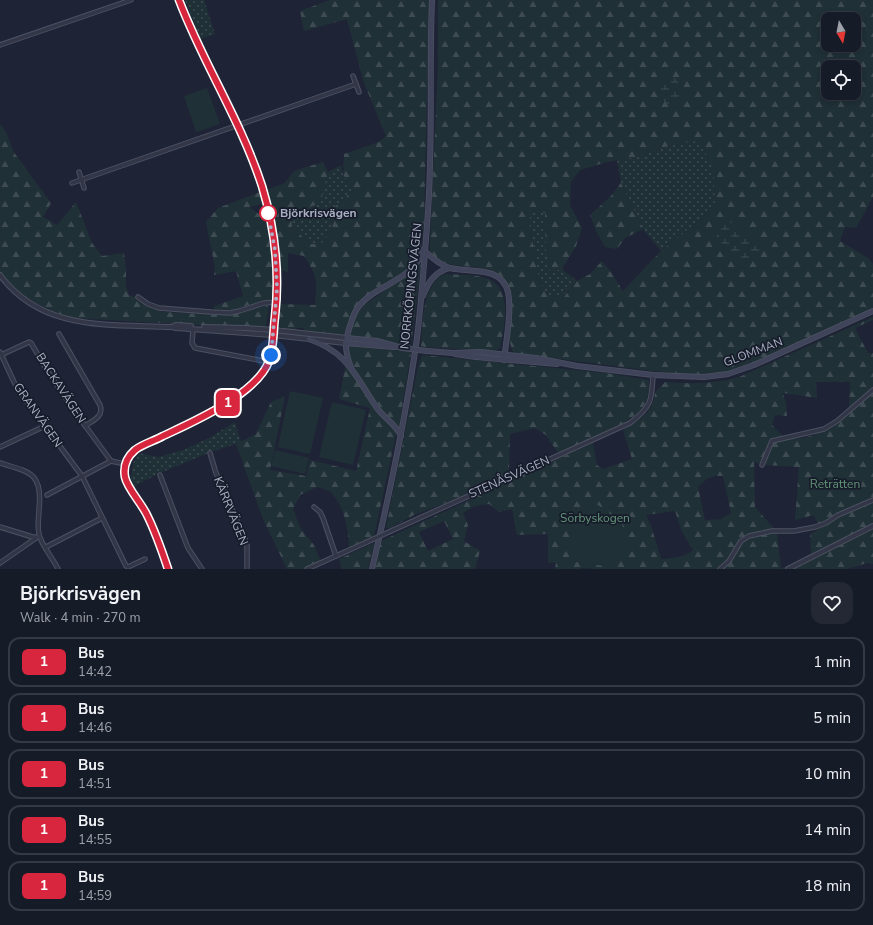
<!DOCTYPE html>
<html lang="en">
<head>
<meta charset="utf-8">
<style>
	:root { --surface:#161b28; --page:#232834; --text:#f1f3f6; --muted:#9ea1a8; --line:#353945 }
	body { margin:0; font-family:"Nunito Sans",sans-serif; background:var(--page); color:var(--text); height:100vh; display:flex; flex-direction:column; font-size:15px; white-space:nowrap }
	* { box-sizing:border-box; margin:0 }
	p { font-size:13px; color:var(--muted) }
	.icon { flex:none; width:22px; height:22px; fill:none; stroke:currentColor; stroke-width:2; stroke-linecap:round; stroke-linejoin:round }
	.map { position:relative; height:569px; overflow:hidden }
	.side { display:flex; flex-direction:column; background:var(--surface); flex:1 }
	.side>* { flex:none }
	.badge { padding:0 8px; border-radius:6px; font-size:14px; line-height:26px }
	.needle { width:26px; rotate:170deg }
	.tools { position:absolute; left:821px; top:12px; display:grid; gap:8px }
	.tools a { display:grid; place-items:center; width:40px; height:40px; border-radius:8px; background:var(--surface); box-shadow:0 2px 6px #0003,0 0 0 1px var(--line); font-size:20px }
	.you { position:absolute; width:20px; height:20px; margin:-10px; border:3px solid #fff; border-radius:50%; background:#1a73e8; box-shadow:0 0 0 6px #1a73e833 }
	.map>.badge { position:absolute; translate:-50% -50%; box-shadow:0 0 0 2px #fff }
	.round { display:grid; place-items:center; flex:none; width:42px; height:42px; border-radius:12px; background:var(--page) }
	.headline { display:flex; align-items:center; justify-content:space-between; height:68px; padding:0 20px }
	h1 { font-size:19px; font-weight:700; line-height:30px }
	ul { padding:0; list-style:none }
	li { display:flex; align-items:center; gap:12px; height:50px; margin:0 8px 6px; padding:0 12px; border:2px solid var(--line); border-radius:12px }
	li div { flex:1 }
	li b { display:block; font-size:15px }
	li em { font-style:normal }
	li .badge { min-width:44px; font-weight:700; text-align:center }
	.map>svg:first-child { display:block }
	.grass { fill:url(#grass-dots) }
	.forest { fill:url(#forest-firs); fill-rule:evenodd }
	.wetland { fill:url(#wetland-marsh) }
	.garden { fill:#203037 }
	.lines { fill:none; stroke-linecap:round; stroke-linejoin:round }
	.minor-casing { stroke:#4c5162; stroke-width:5.5 }
	.tertiary-casing { stroke:#4c5162; stroke-width:6 }
	.secondary-casing { stroke:#4c5162; stroke-width:6 }
	.minor { stroke:#323647; stroke-width:3.5 }
	.tertiary { stroke:#323647; stroke-width:4 }
	.secondary { stroke:#3f445a; stroke-width:4.5 }
	.minor-bridge-casing { stroke:#4c5162; stroke-width:5.5; stroke-linecap:butt }
	.secondary-bridge-casing { stroke:#4c5162; stroke-width:6; stroke-linecap:butt }
	.minor-bridge { stroke:#323647; stroke-width:3.5 }
	.secondary-bridge { stroke:#3f445a; stroke-width:4.5 }
	.line-casing { stroke:#fff; stroke-width:9 }
	.line { stroke:#d7263d; stroke-width:6 }
	.walk { stroke:#abb0c4; stroke-width:4; stroke-dasharray:0 7.2 }
	.stop-dot { fill:#fff; stroke:#d7263d; stroke-width:2 }
	.labels { text-anchor:middle; dominant-baseline:central; stroke-width:3.5; stroke-linejoin:round; paint-order:stroke }
	.stop-label { font-size:12px; font-weight:bold; fill:#abb0c4; stroke:#171c2b; text-anchor:start }
	.street-label { font-size:12px; fill:#abb0c4; stroke:#171c2b }
	.park-label { font-size:12px; fill:#639477; stroke:#171c2b }
</style>
</head>
<body>
<div class="map">
<svg width="873" height="569" viewBox="0 0 873 569">
	<defs>
		<pattern id="grass-dots" width="8" height="8" patternUnits="userSpaceOnUse"><rect width="8" height="8" fill="#203037"/><path d="M2 2h.1M6 6h.1" fill="none" stroke="#3e4b52" stroke-width="1.8" stroke-linecap="round"/></pattern>
		<pattern id="forest-firs" width="22" height="20" patternUnits="userSpaceOnUse"><rect width="22" height="20" fill="#203037"/><path d="M5 1l3.5 6h-7zM16 11l3.5 6h-7z" fill="#3e4b52"/></pattern>
		<pattern id="wetland-marsh" width="20" height="14" patternUnits="userSpaceOnUse"><rect width="20" height="14" fill="#203037"/><path d="M1 5h8M5 5V1M11 12h8M15 12V8" fill="none" stroke="#3e4b52"/></pattern>
	</defs>
	<rect width="100%" height="100%" fill="#1e2436"/>
	<!-- grass -->
	<g class="grass">
		<polygon points="185,0 204,0 215,34 200,39"/>
		<polygon points="700,140 714,171 715,204 700,220 661,251 643,229 621,183 617,160 635,157 664,147"/>
		<polygon points="341,165 343,175 356,189 329,212 333,228 321,244 310,244 292,227 291,211 319,204 328,172"/>
		<polygon points="530,211 545,213 550,272 562,269 577,281 563,297 548,296 539,280 530,226"/>
		<polygon points="235,422 241,442 208,453 160,473 134,486 130,482 133,463 139,453 158,457 183,450 209,438"/>
	</g>
	<!-- forest -->
	<g class="forest">
		<path d="M330,0H429L424,221C422,233 423,248 417,258C408,275 375,288 360,301L356,306L351,315L345,332L343,334L338,335L304,331V328H296V330L284,329L280,326V304L315,305C317,280 318,277 304,256L288,253V272L279,270L273,218L274,212L266,190L285,183L294,171L323,162L328,172L320,204L291,211L292,227L310,244H321L333,228L329,212L355,189L343,175L344,154L379,142L386,136L364,83L347,19L304,31L300,11Z"/>
		<path d="M438,0H873V197L856,228L845,227L840,241L868,258L873,264V309L766,358L735,370L718,373L695,375L653,371L514,353C500,332 526,291 497,273C476,261 453,273 430,254V242L438,68ZM828,19H854V45H828ZM828,67H854V93H828ZM700,140L714,171L715,204L700,220L661,251L623,291L611,272L602,261L590,274L577,281L564,297L548,296L539,280L530,226V211L545,213L546,251L550,272L562,269L576,246L582,228L570,205L571,182L580,170L607,162L635,157L664,147Z"/>
		<path d="M0,124L7,134L13,151L51,203L43,217L57,225L76,202L92,243L102,256L124,253L126,271V287L129,295L135,297L137,301L163,312L228,315L240,313L265,305L269,307L266,326L262,327L197,325L74,318C45,310 19,297 0,272Z"/>
		<polygon points="621,183 643,229 625,238 617,249 605,247 597,233 590,215 610,197"/>
		<polygon points="260,192 263,204 249,207 265,218 271,253 274,297 269,300 262,301 232,310 214,309 214,306 243,296 236,271 214,275 215,268 206,222 218,208"/>
		<polygon points="421,263 411,346 350,337 349,334 357,314 364,305 409,274"/>
		<path d="M445,274C458,275 473,274 486,278C514,287 504,327 500,348L495,351L425,347L421,346C423,324 422,282 445,274Z"/>
		<path d="M873,317V320L855,328L868,353H873V524L784,569H781L811,554L810,534L816,531L820,526L813,515L795,520L799,467L764,465L754,462L755,507L777,532L781,569H596L581,568V569H555L556,562L548,563V534L517,535L512,509L499,512L489,504L475,506L463,513L468,525L464,541L480,551L475,569H375L381,541L472,499L473,497L593,443L597,465L603,469L632,459L623,430L640,419L648,412L654,400L655,392L665,382C691,384 714,384 739,377ZM816,382H850L849,410C832,429 812,440 786,439L772,425L775,415L787,416L786,404L783,393L817,398ZM716,476H723L731,513L721,519L705,520L698,487L708,478ZM675,511L682,532L693,550C683,558 673,558 661,559L651,525L646,515ZM444,521L453,539L428,551L419,532Z"/>
		<polygon points="348,345 411,352 399,426 388,418 378,406 352,364 348,355"/>
		<path d="M422,355L606,373L649,380C649,389 649,399 643,407C632,424 578,444 558,453L546,435L534,428L510,434L509,475L451,501L414,515L390,528H386L418,367Z"/>
		<path d="M346,363L380,413L397,430L374,536L349,547C349,530 343,502 329,491C326,489 320,488 317,487L300,495L293,509L301,529L314,545L321,562L304,569H287L263,519L236,444L256,434L271,402L285,396L270,470L306,476L310,460L356,471L370,408L339,399Z"/>
		<polygon points="873,527 873,564 867,563 847,569 792,569"/>
		<polygon points="374,543 368,569 342,569 339,559"/>
	</g>
	<!-- wetland -->
	<g class="wetland">
		<path d="M673,77L678,81L683,95C672,118 650,95 662,78Z"/>
		<path d="M730,222C738,226 756,239 760,247C752,277 706,241 719,223Z"/>
	</g>
	<!-- garden -->
	<g class="garden">
		<polygon points="207,88 220,124 196,132 184,96"/>
		<polygon points="290,391 323,398 310,454 278,447"/>
		<polygon points="332,402 366,410 353,465 319,457"/>
		<polygon points="275,450 309,458 305,474 271,466"/>
		<polygon points="595,503 622,522 625,547 605,566 576,562 570,540 568,518"/>
	</g>
	<g class="lines">
		<defs>
			<g id="minor">
				<path d="M179,0C203,63 241,121 262,186C277,232 279,281 274,330"/>
				<polyline points="0,45 131,0"/>
				<polyline points="353,76 359,92"/>
				<polyline points="79,172 84,188"/>
				<polyline points="72,183 356,84"/>
				<polyline points="138,297 148,304 159,308 211,312 230,313 239,311 264,303 277,302"/>
				<polyline points="193,329 192,343 195,348 269,362"/>
				<path d="M59,334L100,405C104,416 94,420 85,426"/>
				<polyline points="0,352 14,382 25,399 82,476 126,566 128,567 145,559"/>
				<polyline points="1,355 29,342 31,343 47,370 73,409 111,461"/>
				<polyline points="0,447 45,426"/>
				<polyline points="210,453 216,473 247,543 247,569"/>
				<polyline points="111,461 125,464"/>
				<path d="M0,463C30,472 43,473 39,509C39,517 37,526 39,534C41,545 53,558 58,569"/>
				<polyline points="762,465 772,441 824,429 837,421 873,390"/>
				<polyline points="160,475 188,548 202,569"/>
				<polyline points="47,495 111,461"/>
				<polyline points="314,507 320,512 323,518 336,556"/>
				<polyline points="0,527 36,538 36,537"/>
				<path d="M391,531L630,423C651,407 652,401 653,375"/>
				<polyline points="46,547 102,518"/>
				<polyline points="0,563 36,538"/>
				<path d="M169,569L147,515L129,486L125,477V464L128,459L136,449C174,428 216,416 249,386C256,379 264,372 269,363C272,354 272,344 273,335"/>
				<polyline points="307,569 367,542"/>
				<polyline points="720,569 729,561 741,541 749,536 772,531 794,531 815,527 826,523 838,515 873,500"/>
			</g>
			<g id="tertiary">
				<path d="M0,275C42,332 110,324 172,327L176,328L273,335L345,343"/>
				<polyline points="172,327 176,325 191,326"/>
				<polyline points="204,327 245,328 274,330 347,338"/>
				<polyline points="788,569 873,526"/>
			</g>
			<g id="secondary">
				<path d="M425,251C432,258 440,265 450,268C470,273 501,265 508,292C512,311 506,341 504,360"/>
				<path d="M423,296C428,282 435,272 449,268"/>
				<polyline points="347,338 377,341 402,348"/>
				<path d="M309,339C349,353 355,376 377,408C384,418 396,424 401,436"/>
				<polyline points="345,343 394,347"/>
				<polyline points="427,351 453,353 481,352 536,358 577,366 653,375 704,377 728,374 754,365 873,311"/>
				<polyline points="455,354 476,357 557,364"/>
				<path d="M351,368C345,351 344,343 350,326C352,319 354,312 359,306C376,284 414,281 423,250"/>
				<path d="M372,569C390,492 406,416 417,338C422,296 425,253 428,211C433,141 429,70 432,0"/>
			</g>
		</defs>
		<!-- minor casing -->
		<use href="#minor" class="minor-casing"/>
		<!-- tertiary casing -->
		<use href="#tertiary" class="tertiary-casing"/>
		<!-- secondary casing -->
		<use href="#secondary" class="secondary-casing"/>
		<!-- minor -->
		<use href="#minor" class="minor"/>
		<!-- tertiary -->
		<use href="#tertiary" class="tertiary"/>
		<!-- secondary -->
		<use href="#secondary" class="secondary"/>
		<defs>
			<polyline id="minor-bridge" points="367,542 391,531"/>
			<polyline id="secondary-bridge" points="402,348 427,351"/>
		</defs>
		<!-- minor-bridge casing -->
		<use href="#minor-bridge" class="minor-bridge-casing"/>
		<!-- secondary-bridge casing -->
		<use href="#secondary-bridge" class="secondary-bridge-casing"/>
		<!-- minor-bridge -->
		<use href="#minor-bridge" class="minor-bridge"/>
		<!-- secondary-bridge -->
		<use href="#secondary-bridge" class="secondary-bridge"/>
	</g>
	<g class="lines">
		<defs>
			<path id="line" d="M168,569C162,551 156,533 147,515C142,504 127,488 125,477C123,466 127,457 135,450C143,444 154,441 163,436C193,422 257,394 269,361C274,348 273,332 275,317C280,273 275,229 262,186C241,121 203,63 179,0"/>
		</defs>
		<!-- line casing -->
		<use href="#line" class="line-casing"/>
		<!-- line -->
		<use href="#line" class="line"/>
		<!-- walk -->
		<polyline class="walk" points="268,213 275,250 277,289 271,355"/>
	</g>
	<!-- markers -->
	<circle class="stop-dot" cx="268" cy="213" r="8"/>
	<g class="labels">
		<!-- stop labels -->
		<g class="stop-label">
			<text x="280" y="213">Björkrisvägen</text>
		</g>
		<!-- street labels -->
		<g class="street-label">
			<text transform="translate(411 286) rotate(-84)">NORRKÖPINGSVÄGEN</text>
			<text transform="translate(753 352) rotate(-21)">GLOMMAN</text>
			<text transform="translate(61 388) rotate(57)">BACKAVÄGEN</text>
			<text transform="translate(38 415) rotate(55)">GRANVÄGEN</text>
			<text transform="translate(509 477) rotate(-24)">STENÅSVÄGEN</text>
			<text transform="translate(231 511) rotate(68)">KÄRRVÄGEN</text>
		</g>
		<!-- park labels -->
		<g class="park-label">
			<text x="835" y="484">Reträtten</text>
			<text x="595" y="518">Sörbyskogen</text>
		</g>
	</g>
</svg>
<div class="tools">
<a><svg class="needle" viewBox="-14 -14 28 28"><path d="M0-13l5 13h-10z" fill="#e53935"/><path d="M0 13l5-13h-10z" fill="#9ea1a8"/></svg></a>
<a><svg class="icon" aria-label="locate" viewBox="0 0 24 24"><circle cx="12" cy="12" r="6"/><path d="M12 2v4M12 18v4M2 12h4M18 12h4"/></svg></a>
</div>
<div class="you" style="left:271px;top:355px"></div>
<b class="badge" style="left:228px;top:403px;background:#d7263d;color:#fff">1</b>
</div>
<section class="side">
<div class="headline"><div><h1>Björkrisvägen</h1><p>Walk · 4 min · 270 m</p></div><a class="round"><svg class="icon" aria-label="heart" viewBox="0 0 24 24"><path d="M12 20l-8-8c-3-5 5-10 8-4 3-6 11-1 8 4z"/></svg></a></div>
<ul>
<li><span class="badge" style="background:#d7263d;color:#fff">1</span><div><b>Bus</b><p>14:42</p></div><em>1 min</em></li>
<li><span class="badge" style="background:#d7263d;color:#fff">1</span><div><b>Bus</b><p>14:46</p></div><em>5 min</em></li>
<li><span class="badge" style="background:#d7263d;color:#fff">1</span><div><b>Bus</b><p>14:51</p></div><em>10 min</em></li>
<li><span class="badge" style="background:#d7263d;color:#fff">1</span><div><b>Bus</b><p>14:55</p></div><em>14 min</em></li>
<li><span class="badge" style="background:#d7263d;color:#fff">1</span><div><b>Bus</b><p>14:59</p></div><em>18 min</em></li>
</ul>
</section>
</body>
</html>
